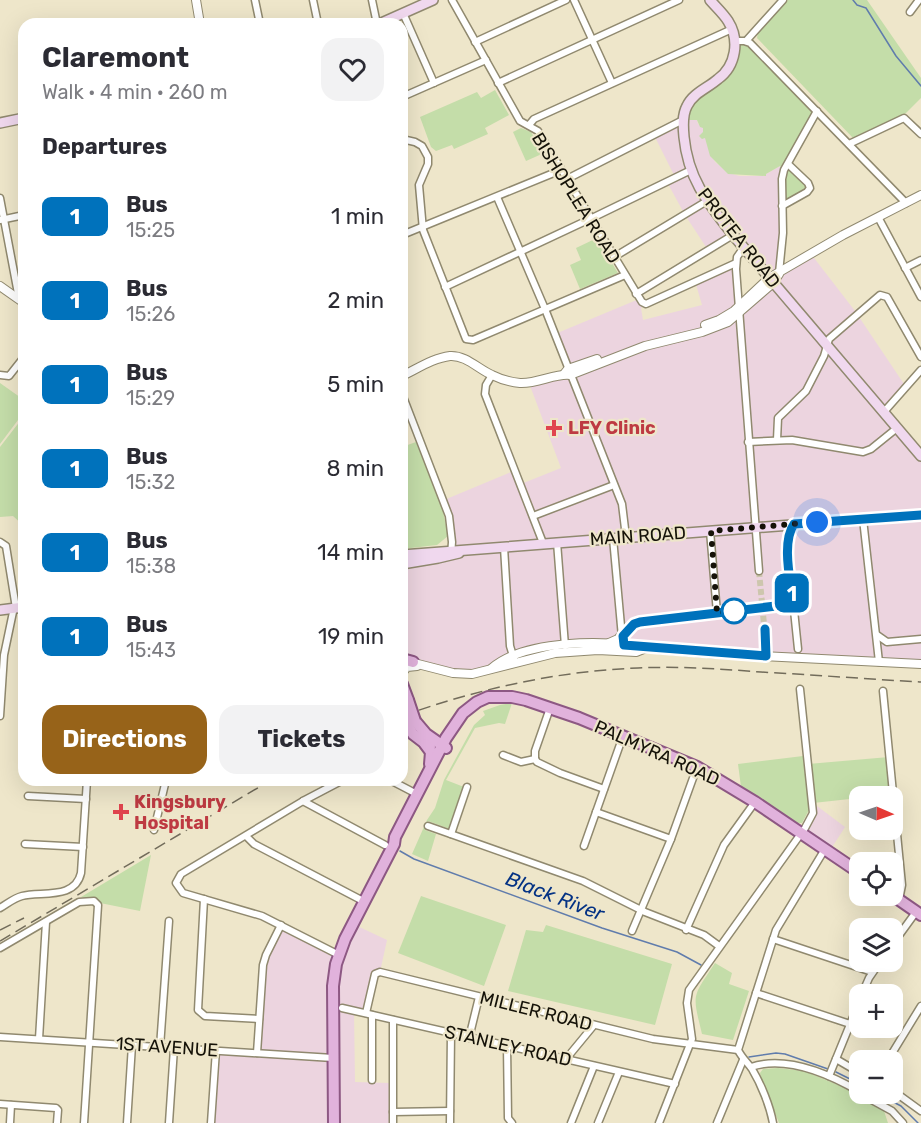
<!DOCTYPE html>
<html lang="en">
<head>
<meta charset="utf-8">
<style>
	:root { --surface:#fff; --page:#f2f2f3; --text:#2b2b33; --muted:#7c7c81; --accent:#976319 }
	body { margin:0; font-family:Rubik,sans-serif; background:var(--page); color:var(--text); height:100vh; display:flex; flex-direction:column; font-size:22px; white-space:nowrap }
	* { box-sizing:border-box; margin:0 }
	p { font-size:20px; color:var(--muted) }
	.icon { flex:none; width:33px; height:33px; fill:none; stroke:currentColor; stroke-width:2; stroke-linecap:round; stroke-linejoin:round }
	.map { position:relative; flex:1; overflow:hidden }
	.side { position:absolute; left:18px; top:18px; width:390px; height:768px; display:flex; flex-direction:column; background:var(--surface); border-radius:18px; box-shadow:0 6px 24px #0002 }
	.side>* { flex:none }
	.badge { padding:0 12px; border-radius:9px; font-size:21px; line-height:39px }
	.needle { width:39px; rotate:92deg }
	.fabs { position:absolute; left:849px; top:786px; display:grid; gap:12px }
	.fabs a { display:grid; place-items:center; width:54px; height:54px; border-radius:12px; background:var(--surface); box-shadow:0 6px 24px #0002; font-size:30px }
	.you { position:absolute; width:30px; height:30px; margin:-15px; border:4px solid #fff; border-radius:50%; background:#1a73e8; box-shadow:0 0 0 9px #1a73e833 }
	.map>.badge { position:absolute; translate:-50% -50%; box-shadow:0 0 0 3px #fff }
	h2 { padding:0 24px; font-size:22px; line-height:54px }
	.round { display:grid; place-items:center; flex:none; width:63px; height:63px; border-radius:18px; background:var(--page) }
	.overview { display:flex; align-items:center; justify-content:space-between; height:102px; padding:0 24px }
	h1 { font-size:28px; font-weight:700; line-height:45px }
	.cta { display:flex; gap:12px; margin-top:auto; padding:12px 24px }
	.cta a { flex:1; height:69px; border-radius:18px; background:var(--accent); color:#fff; font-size:24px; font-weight:700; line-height:69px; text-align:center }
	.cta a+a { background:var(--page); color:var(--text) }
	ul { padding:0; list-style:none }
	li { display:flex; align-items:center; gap:18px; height:84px; padding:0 24px }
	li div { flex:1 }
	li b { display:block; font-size:22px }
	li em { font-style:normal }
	li .badge { min-width:66px; font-weight:700; text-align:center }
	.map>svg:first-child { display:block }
	.commercial { fill:#ecd4df }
	.green { fill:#c4dda9 }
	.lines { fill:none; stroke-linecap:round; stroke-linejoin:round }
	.stream { stroke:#607cac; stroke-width:1.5 }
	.minor-tunnel { stroke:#cdc6ad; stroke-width:6; stroke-dasharray:6 3; stroke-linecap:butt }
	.tertiary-tunnel { stroke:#cdc6ad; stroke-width:8; stroke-dasharray:8 4; stroke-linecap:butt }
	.minor-casing { stroke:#90896f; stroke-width:9 }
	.tertiary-casing { stroke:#90896f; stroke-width:10 }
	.secondary-casing { stroke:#90896f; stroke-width:12 }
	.primary-casing { stroke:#8d5883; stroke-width:14 }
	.minor { stroke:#fff; stroke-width:6 }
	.tertiary { stroke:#fff; stroke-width:8 }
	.secondary { stroke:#f0d8ee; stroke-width:9 }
	.primary { stroke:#e1b2dc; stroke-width:10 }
	.rail { stroke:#726c5b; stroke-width:1.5; stroke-dasharray:12 6; stroke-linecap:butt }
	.primary-bridge-casing { stroke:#8d5883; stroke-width:14; stroke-linecap:butt }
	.primary-bridge { stroke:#e1b2dc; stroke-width:10 }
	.line-casing { stroke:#fff; stroke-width:14 }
	.line { stroke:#0072bc; stroke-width:9 }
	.walk { stroke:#151208; stroke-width:6; stroke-dasharray:0 10.8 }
	.health-dot { fill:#e0444e; stroke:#eee6ca; stroke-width:2 }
	.stop-dot { fill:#fff; stroke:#0072bc; stroke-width:3 }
	.labels { text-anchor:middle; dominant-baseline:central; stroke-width:4.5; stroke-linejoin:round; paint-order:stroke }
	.street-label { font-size:18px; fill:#151208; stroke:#eee6ca }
	.health-label { font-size:18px; font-weight:bold; fill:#be3a42; stroke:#eee6ca; text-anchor:start }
	.water-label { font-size:20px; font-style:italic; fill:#043284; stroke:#eee6ca }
</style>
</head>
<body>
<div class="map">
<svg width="921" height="1123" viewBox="0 0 921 1123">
	<rect width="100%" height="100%" fill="#eee6ca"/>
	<!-- commercial -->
	<g class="commercial">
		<polygon points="683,120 697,120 698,124 703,128 715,162 730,173 739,176 766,176 766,174 780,166 784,170 779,273 811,254 855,311 906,387 883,413 921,456 921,664 760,656 608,644 529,651 472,674 402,663 402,555 452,549 444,500 516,470 521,484 561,468 529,383 568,369 555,334 639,299 646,304 641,308 643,320 702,305 695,281 736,263 739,314 773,283 733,235 708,250 685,215 667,182 675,177 654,135"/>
		<polygon points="813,803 845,827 829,852 801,833 808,822"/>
		<polygon points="353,924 387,940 380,972 376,973 366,1013 354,1011 355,1082 390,1083 390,1123 211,1123 216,1050 257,1053 263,965 281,925 339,955"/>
	</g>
	<!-- green -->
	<g class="green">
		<polygon points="788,0 867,0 921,78 921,98 906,113 853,138 757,38 758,32"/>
		<polygon points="735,41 744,41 817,111 788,164 810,187 782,206 784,170 780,166 766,174 766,176 728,174 710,156 705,138 702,139 699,136 703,132 703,128 700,127 697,120 683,120 685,109 724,74"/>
		<polygon points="495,90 509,115 485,128 488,134 454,149 452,145 436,151 431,147 420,117 477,92 481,98"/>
		<polygon points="521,128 531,132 544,153 526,161 513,132"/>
		<polygon points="597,238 618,273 580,289 570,265 581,260 576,248"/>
		<polygon points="0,383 24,400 24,412 0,444"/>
		<polygon points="24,416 24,526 13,516 0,517 0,447"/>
		<polygon points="416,442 443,511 448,536 437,545 402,549 402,447"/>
		<polygon points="512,703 505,724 499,723 475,728 446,780 464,787 450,829 428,821 425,830 436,834 428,861 412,854 427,820 435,808 444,780 474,725 485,715 483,711 500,705"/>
		<polygon points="803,756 809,810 802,823 796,823 741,787 738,764"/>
		<polygon points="889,757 892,796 860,796 859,798 813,803 808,764"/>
		<polygon points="151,855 140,911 100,903 94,899 81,897"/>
		<polygon points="421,896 506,925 484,986 398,953"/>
		<polygon points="546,925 672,964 655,1025 508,991 526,930 543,932"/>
		<path d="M715,963L732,973L729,984L749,991L733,1040L702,1034C692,993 692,998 715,963Z"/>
		<polygon points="778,1068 804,1071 843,1087 884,1111 888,1123 779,1123 761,1078 760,1073 763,1069"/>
	</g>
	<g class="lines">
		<!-- stream -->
		<g class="stream">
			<polyline points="853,0 857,5 866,8 896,56 921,86"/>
			<polyline points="400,851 414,859 602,928 677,952 701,965"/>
			<polyline points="749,1057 776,1053 785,1054 828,1069"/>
			<polyline points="836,1072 860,1084"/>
			<polyline points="878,1094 901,1106 918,1123"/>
		</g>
		<!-- minor-tunnel -->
		<g class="minor-tunnel">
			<polyline points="759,571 765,635"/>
			<polyline points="762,609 789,605"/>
			<polyline points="725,612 752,610"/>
		</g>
		<!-- tertiary-tunnel -->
		<polyline class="tertiary-tunnel" points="719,654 760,656"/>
		<defs>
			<g id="minor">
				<polyline points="255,0 260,24"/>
				<polyline points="313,0 318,24"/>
				<polyline points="372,0 377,24"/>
				<polyline points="452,0 520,121 538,131 642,302 646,304 736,263"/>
				<polyline points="574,0 612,83"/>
				<polyline points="910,12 919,0"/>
				<polyline points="403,13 434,83"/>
				<polyline points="735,41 744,41 750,43 906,203"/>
				<polyline points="746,41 783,0"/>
				<polyline points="475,42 566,0"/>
				<polyline points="498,83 679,0"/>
				<polyline points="402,97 486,60"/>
				<polyline points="529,125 534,119 732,29"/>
				<polyline points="402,139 415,142 422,146 428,157 428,164 419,185 423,230 466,339 473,340 625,275"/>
				<polyline points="849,144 904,118 921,134"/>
				<polyline points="567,179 683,120"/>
				<polyline points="497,197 545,309 622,504 626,537"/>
				<polyline points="0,198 19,299"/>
				<polyline points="782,206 807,192 810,188 808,183 788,164"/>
				<polyline points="878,217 921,297"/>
				<polyline points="0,220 24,215"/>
				<polyline points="402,235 561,170"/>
				<polyline points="744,247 737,257 736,269 759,571"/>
				<polyline points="614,257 707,201"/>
				<polyline points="905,268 921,260"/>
				<polyline points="779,273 783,233 782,179 784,170 817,111"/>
				<polyline points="445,287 590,219 691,170"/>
				<polyline points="636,294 733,235"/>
				<polyline points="0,375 9,376 24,357"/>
				<polyline points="492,375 486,385 485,394 543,543"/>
				<polyline points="402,394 449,516 452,542 451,555"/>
				<polyline points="883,413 921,370"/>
				<polyline points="777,440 778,418 806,391 824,356 829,339 880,295 887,297 921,357"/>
				<polyline points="748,442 792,440 863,452 871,449 897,428"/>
				<polyline points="533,516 614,485"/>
				<polyline points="863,519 879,662"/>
				<polyline points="793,525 789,531 787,542 798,649"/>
				<polyline points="710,531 717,613 725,612"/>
				<polyline points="613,538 623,648"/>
				<polyline points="0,542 6,546 16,608"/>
				<polyline points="557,542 565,646"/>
				<polyline points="504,547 510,646 514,659"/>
				<polyline points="752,610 762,609"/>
				<polyline points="765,635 766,656"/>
				<polyline points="877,635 887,642 921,639"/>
				<polyline points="883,691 902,885 899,900"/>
				<polyline points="0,716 4,655 13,612"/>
				<polyline points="503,755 521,762 535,759"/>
				<polyline points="535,759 537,762 560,773 604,789"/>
				<polyline points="535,759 535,751 550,708"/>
				<polyline points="390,780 413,792"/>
				<polyline points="28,796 86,799"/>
				<polyline points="303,801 385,845"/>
				<polyline points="596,812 671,839"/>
				<polyline points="428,826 583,881 645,912 704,935 719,946"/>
				<polyline points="154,830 166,780"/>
				<polyline points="451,834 467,787"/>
				<polyline points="246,836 254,844 365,902"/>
				<polyline points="25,844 83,847"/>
				<polyline points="584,846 623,736"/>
				<polyline points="204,899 198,1010 205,1016 259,1019"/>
				<path d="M0,908C7,904 14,898 22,896C41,891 75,900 81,873L87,780"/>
				<polyline points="686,930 724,845 755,802"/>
				<polyline points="632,931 671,839 697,767"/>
				<polyline points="773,939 872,972"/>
				<polyline points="892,945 916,912"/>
				<polyline points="0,948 79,902 94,901 98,905 84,1123"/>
				<polyline points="339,955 262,916 183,893 176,883 181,874 303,801 343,780"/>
				<polyline points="756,993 850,1024"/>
				<polyline points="862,994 869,978 880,962"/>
				<polyline points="342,1008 675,1084"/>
				<polyline points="366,1013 375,974 380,972 653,1039 738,1050"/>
				<polyline points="372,1015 372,1080"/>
				<polyline points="393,1020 393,1123"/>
				<polyline points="0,1037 333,1058"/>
				<polyline points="469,1038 479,997"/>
				<polyline points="39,1039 46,922"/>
				<polyline points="507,1046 508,1118 512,1123"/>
				<polyline points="160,1047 169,921"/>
				<polyline points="257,1053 263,965 266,955 281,925"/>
				<polyline points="566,1059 594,1025"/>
				<polyline points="836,1059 860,1073"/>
				<polyline points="888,1060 921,1006"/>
				<path d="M751,1067C787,1055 829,1074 860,1092"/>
				<polyline points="829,1076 860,1000"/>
				<polyline points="892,1090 921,1111"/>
				<polyline points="861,1094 892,1111 903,1123"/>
				<polyline points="0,1104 56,1108 58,1110 57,1123"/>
				<polyline points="393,1112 450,1111"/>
				<polyline points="10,1123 11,1105"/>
				<polyline points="127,1123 132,1045"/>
				<polyline points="169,1123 174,1048"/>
				<polyline points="211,1123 216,1050"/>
				<polyline points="450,1123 451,1033"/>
				<polyline points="571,1123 594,1066"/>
				<polyline points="598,1123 619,1072"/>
				<polyline points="659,1123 692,1039 687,1003 689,990 805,828 813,813 800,689"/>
				<polyline points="717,1123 743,1060"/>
				<path d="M773,1123C770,1106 761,1084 752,1069C747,1062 742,1058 738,1050L776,930L825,849"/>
			</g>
			<g id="tertiary">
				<polyline points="196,0 200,24"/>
				<polyline points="0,286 24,303"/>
				<polyline points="705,325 719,320 734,311 769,278 843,235 921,195"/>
				<polyline points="564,374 568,369 597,359"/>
				<path d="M402,376C417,369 433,358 450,356C466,355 478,369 492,375C500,379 510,382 520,383C537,384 556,373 570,375L645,346L702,332L728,322L773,283L779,274"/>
				<polyline points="609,643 618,639 623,633"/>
				<polyline points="760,656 921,664"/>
				<polyline points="410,662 453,673 472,674 555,653 598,650 636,652 646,648"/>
				<path d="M492,668C524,640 607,639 646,648L719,654"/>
				<polyline points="402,673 407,667 417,666"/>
			</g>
			<g id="secondary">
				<path d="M710,0C716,7 723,13 728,21C740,40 736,66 718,79C708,88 693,93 687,106C682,115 683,127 684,137C688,179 708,203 733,235L921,456"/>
				<polyline points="379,24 433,0"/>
				<polyline points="0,123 24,118"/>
				<polyline points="402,555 921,515"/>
				<polyline points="402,564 438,558 459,553"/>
				<polyline points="0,610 24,607"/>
			</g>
			<g id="primary">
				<polyline points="402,659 413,662"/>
				<polyline points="402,684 408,700"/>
				<polyline points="415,721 426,734 446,748"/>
				<polyline points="407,725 413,734 430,747"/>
				<polyline points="425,744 431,752 430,764"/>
				<polyline points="892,895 921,915"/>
				<polyline points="334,1123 333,986 336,964 345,939 394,844 395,837 446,738 463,713 477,702 488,697 512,697 526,700 579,718 697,767 755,802 860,873"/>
			</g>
		</defs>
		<!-- minor casing -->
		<use href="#minor" class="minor-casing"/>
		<!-- tertiary casing -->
		<use href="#tertiary" class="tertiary-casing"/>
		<!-- secondary casing -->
		<use href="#secondary" class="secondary-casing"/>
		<!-- primary casing -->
		<use href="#primary" class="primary-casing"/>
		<!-- minor -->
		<use href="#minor" class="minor"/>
		<!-- tertiary -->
		<use href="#tertiary" class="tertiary"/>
		<!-- secondary -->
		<use href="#secondary" class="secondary"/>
		<!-- primary -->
		<use href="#primary" class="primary"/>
		<!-- rail -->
		<g class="rail">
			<path d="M402,716C478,689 557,671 638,668C679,666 720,669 761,672C815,675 868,679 921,682"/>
			<polyline points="0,930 24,918"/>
			<polyline points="0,941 271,780"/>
		</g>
		<defs>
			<g id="primary-bridge">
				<polyline points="408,700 415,721"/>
				<polyline points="402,711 407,725"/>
			</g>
		</defs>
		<!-- primary-bridge casing -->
		<use href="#primary-bridge" class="primary-bridge-casing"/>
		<!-- primary-bridge -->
		<use href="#primary-bridge" class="primary-bridge"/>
	</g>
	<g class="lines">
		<defs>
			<path id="line" d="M765,629L766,656L624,645L623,636L634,624L640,622L793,604C791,582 781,543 794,524L921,515"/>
		</defs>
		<!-- line casing -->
		<use href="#line" class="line-casing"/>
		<!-- line -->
		<use href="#line" class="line"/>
		<!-- walk -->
		<polyline class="walk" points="734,611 717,613 711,531 817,522"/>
	</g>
	<!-- markers -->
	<g class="health-dot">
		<path d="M551 419h6v6h6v6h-6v6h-6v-6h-6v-6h6z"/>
		<path d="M118 803h6v6h6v6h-6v6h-6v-6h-6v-6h6z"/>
	</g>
	<circle class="stop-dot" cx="734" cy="611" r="12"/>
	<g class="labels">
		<!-- street labels -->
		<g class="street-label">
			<text transform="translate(576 198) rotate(58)">BISHOPLEA ROAD</text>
			<text transform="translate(739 238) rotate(52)">PROTEA ROAD</text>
			<text transform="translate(638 536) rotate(-4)">MAIN ROAD</text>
			<text transform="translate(657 753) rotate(24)">PALMYRA ROAD</text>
			<text transform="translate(536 1011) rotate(14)">MILLER ROAD</text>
			<text transform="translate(508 1046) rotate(13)">STANLEY ROAD</text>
			<text transform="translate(167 1047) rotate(4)">1ST AVENUE</text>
		</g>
		<!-- health labels -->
		<g class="health-label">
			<text x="568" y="428">LFY Clinic</text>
			<text x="134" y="802">Kingsbury<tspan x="134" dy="21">Hospital</tspan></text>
		</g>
		<!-- water labels -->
		<g class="water-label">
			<text transform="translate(555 896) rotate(21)">Black River</text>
		</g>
	</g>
</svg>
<div class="fabs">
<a><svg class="needle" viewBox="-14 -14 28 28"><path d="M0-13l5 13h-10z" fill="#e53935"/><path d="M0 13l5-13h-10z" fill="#7c7c81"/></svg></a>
<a><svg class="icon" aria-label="locate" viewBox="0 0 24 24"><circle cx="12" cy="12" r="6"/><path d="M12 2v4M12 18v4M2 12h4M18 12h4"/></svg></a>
<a><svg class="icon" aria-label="layers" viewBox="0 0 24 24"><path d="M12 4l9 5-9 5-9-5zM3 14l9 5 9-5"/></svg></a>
<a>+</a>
<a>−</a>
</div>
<div class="you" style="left:817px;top:522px"></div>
<b class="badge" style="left:792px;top:593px;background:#0072bc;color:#fff">1</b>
<section class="side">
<div class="overview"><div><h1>Claremont</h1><p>Walk · 4 min · 260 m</p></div><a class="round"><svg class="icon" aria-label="heart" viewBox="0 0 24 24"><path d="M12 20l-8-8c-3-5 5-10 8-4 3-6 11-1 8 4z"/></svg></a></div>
<h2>Departures</h2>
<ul>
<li><span class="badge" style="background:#0072bc;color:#fff">1</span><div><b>Bus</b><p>15:25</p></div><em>1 min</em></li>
<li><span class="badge" style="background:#0072bc;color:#fff">1</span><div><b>Bus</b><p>15:26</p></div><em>2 min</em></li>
<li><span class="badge" style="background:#0072bc;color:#fff">1</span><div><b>Bus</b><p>15:29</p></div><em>5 min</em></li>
<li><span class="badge" style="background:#0072bc;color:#fff">1</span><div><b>Bus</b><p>15:32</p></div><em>8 min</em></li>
<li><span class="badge" style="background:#0072bc;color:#fff">1</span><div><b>Bus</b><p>15:38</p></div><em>14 min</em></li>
<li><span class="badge" style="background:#0072bc;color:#fff">1</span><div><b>Bus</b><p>15:43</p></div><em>19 min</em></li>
</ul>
<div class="cta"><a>Directions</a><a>Tickets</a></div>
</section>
</div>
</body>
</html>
